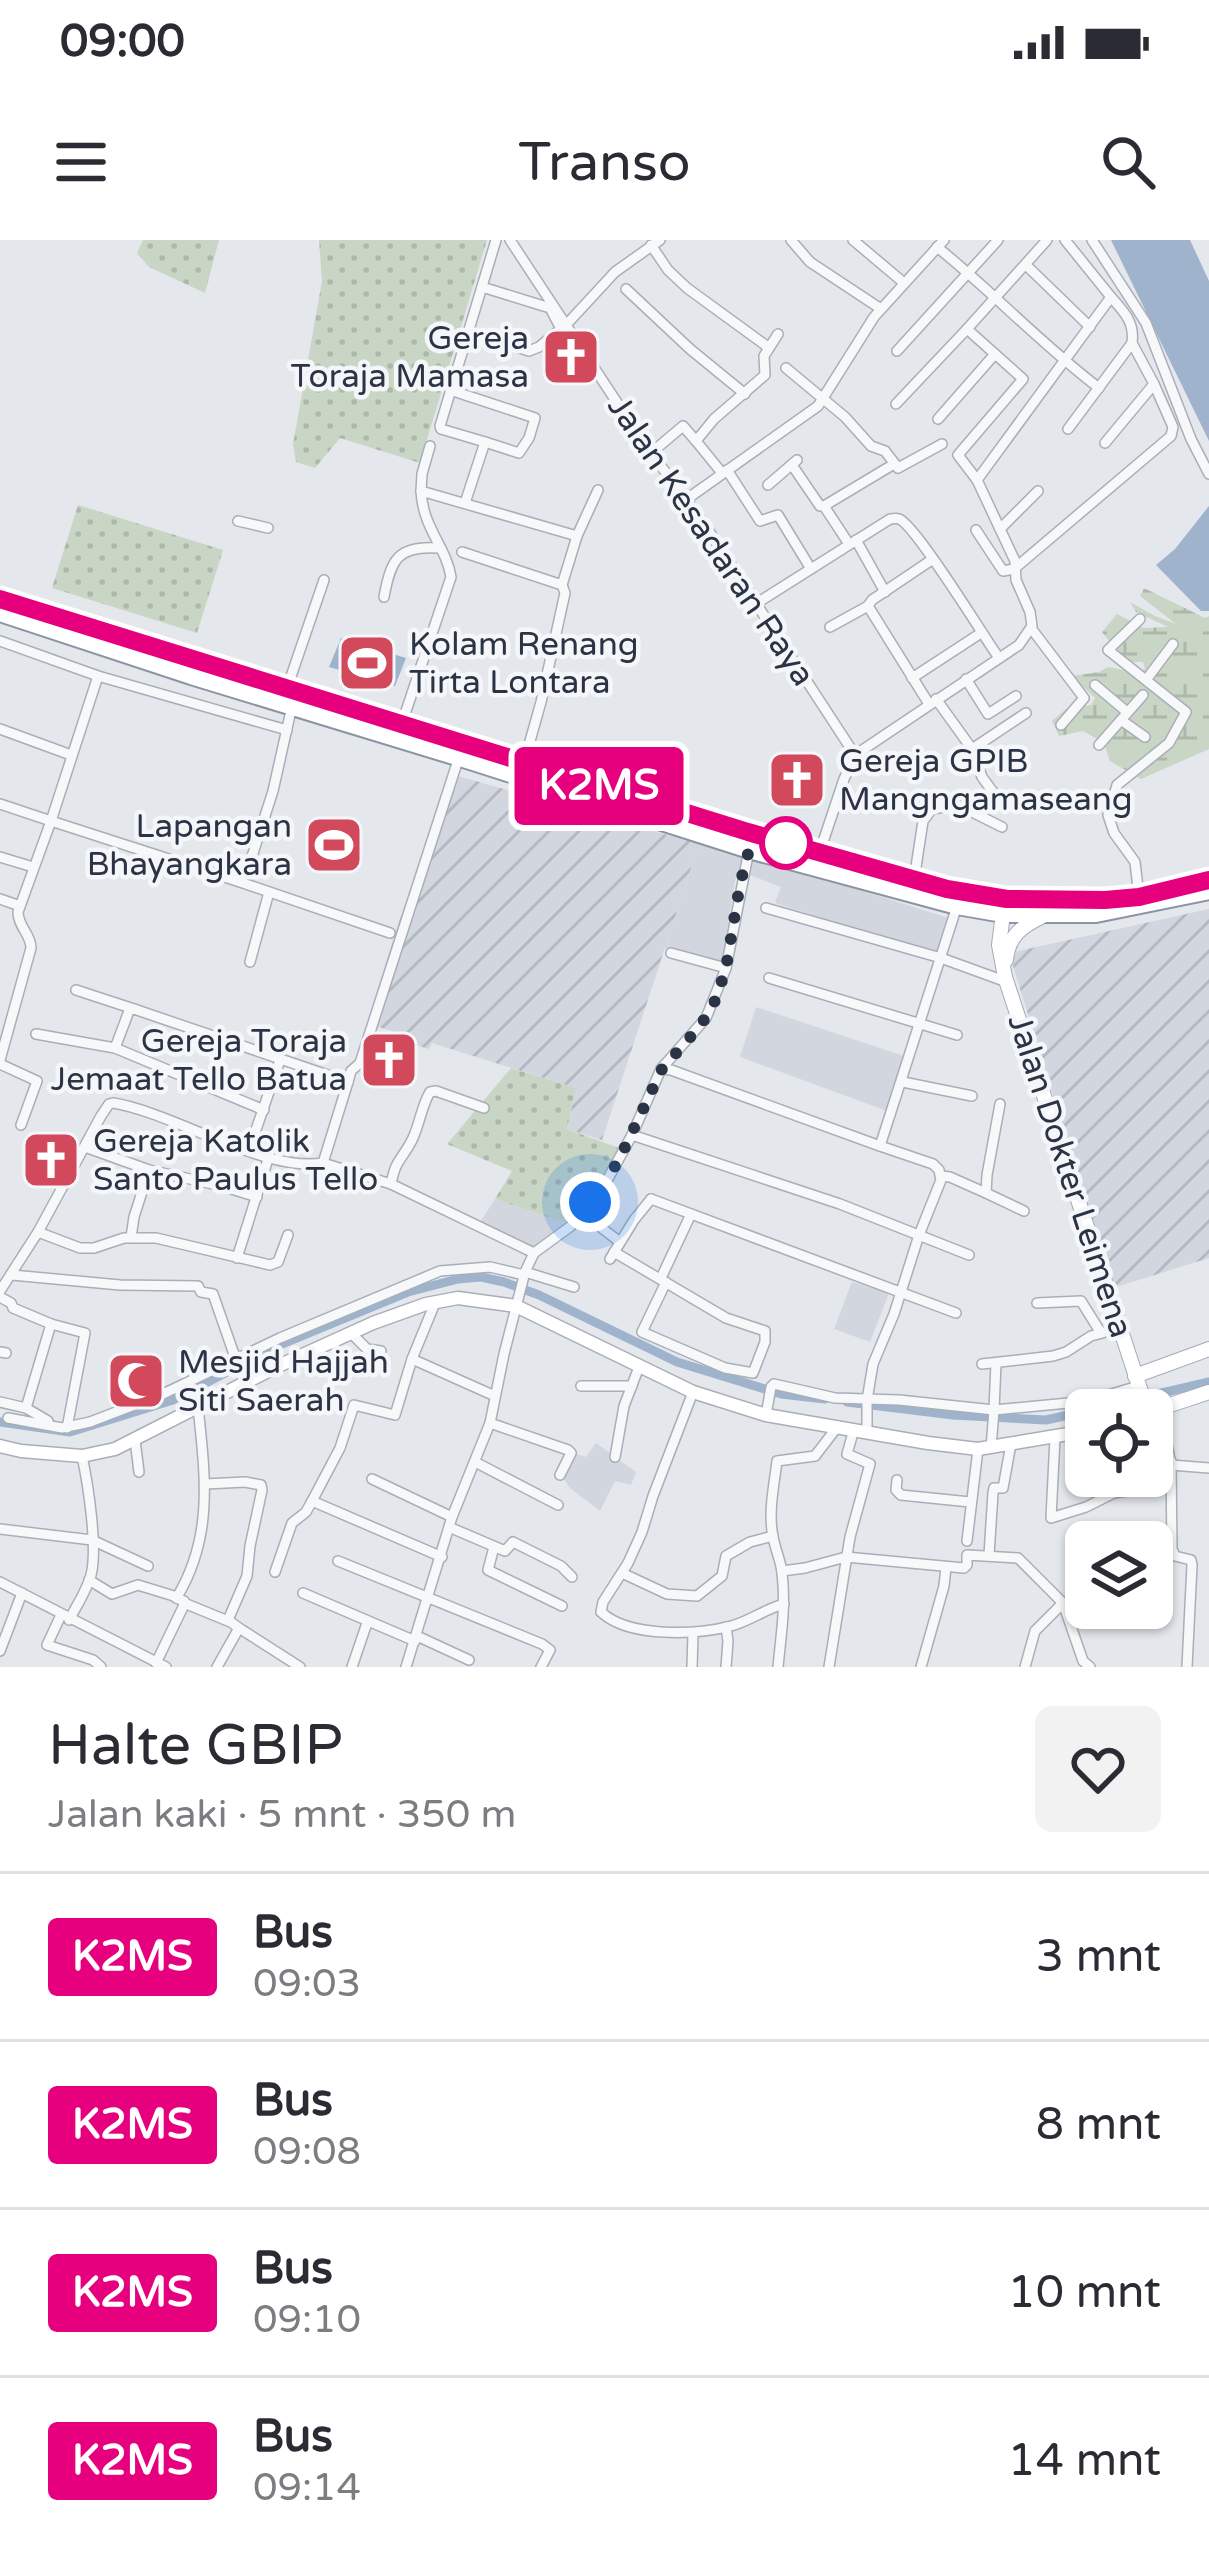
<!DOCTYPE html>
<html lang="id">
<head>
<meta charset="utf-8">
<style>
	:root { --surface:#fff; --page:#f2f2f3; --text:#2b2b33; --muted:#7c7c81; --line:#e1e1e2 }
	body { margin:0; font-family:"Varela Round",sans-serif; background:var(--page); color:var(--text); height:100vh; display:flex; flex-direction:column; font-size:45px; white-space:nowrap }
	* { box-sizing:border-box; margin:0 }
	p { font-size:39px; color:var(--muted) }
	.icon { flex:none; width:66px; height:66px; fill:none; stroke:currentColor; stroke-width:2; stroke-linecap:round; stroke-linejoin:round }
	.map { position:relative; height:1427px; overflow:hidden }
	.details { display:flex; flex-direction:column; background:var(--surface); flex:1 }
	.details>* { flex:none }
	.badge { padding:0 24px; border-radius:9px; font-size:42px; line-height:78px }
	.buttons { position:absolute; left:1065px; top:1149px; display:grid; gap:24px }
	.buttons a { display:grid; place-items:center; width:108px; height:108px; border-radius:18px; background:var(--surface); box-shadow:0 3px 9px #0004; font-size:60px }
	.you { position:absolute; width:60px; height:60px; margin:-30px; border:9px solid #fff; border-radius:50%; background:#1a73e8; box-shadow:0 0 0 18px #1a73e833 }
	.map>.badge { position:absolute; translate:-50% -50%; box-shadow:0 0 0 6px #fff }
	.round { display:grid; place-items:center; flex:none; width:126px; height:126px; border-radius:18px; background:var(--page) }
	.head { display:flex; align-items:center; justify-content:space-between; height:204px; padding:0 48px }
	h1 { font-size:57px; font-weight:600; line-height:90px }
	ul { padding:0; list-style:none }
	li { display:flex; align-items:center; gap:36px; height:168px; padding:0 48px; border-top:3px solid var(--line) }
	li div { flex:1 }
	li b { display:block; font-size:45px }
	li em { font-style:normal }
	li .badge { min-width:132px; font-weight:700; text-align:center }
	.status { display:flex; justify-content:space-between; align-items:center; height:84px; padding:0 60px; background:var(--surface); direction:ltr }
	.status svg { height:33px; fill:currentColor }
	header { display:flex; justify-content:space-between; align-items:center; height:156px; padding:0 48px; background:var(--surface); font-size:54px; font-weight:600 }
	.map>svg:first-child { display:block }
	.built { fill:#d2d6de }
	.industrial { fill:url(#industrial-furrows) }
	.grass { fill:url(#grass-dots) }
	.wetland { fill:url(#wetland-marsh) }
	.water { fill:#9fb4cc }
	.lines { fill:none; stroke-linecap:round; stroke-linejoin:round }
	.canal { stroke:#9fb4cc; stroke-width:9 }
	.street-casing { stroke:#a9aeb7; stroke-width:12 }
	.secondary-casing { stroke:#a9aeb7; stroke-width:15 }
	.primary-casing { stroke:#a3abb8; stroke-width:16 }
	.highway-casing { stroke:#8b94a3; stroke-width:20 }
	.street { stroke:#f7f8fa; stroke-width:9 }
	.secondary { stroke:#fff; stroke-width:12 }
	.primary { stroke:#fff; stroke-width:14 }
	.highway { stroke:#fff; stroke-width:16 }
	.line-casing { stroke:#fff; stroke-width:27 }
	.line { stroke:#e6007e; stroke-width:18 }
	.walk { stroke:#2b3445; stroke-width:12; stroke-dasharray:0 21.6 }
	.stop-dot { fill:#fff; stroke:#e6007e; stroke-width:6 }
	.labels { text-anchor:middle; dominant-baseline:central; stroke-width:9; stroke-linejoin:round; paint-order:stroke }
	.poi-label { font-size:33px; fill:#2b3445; stroke:#f4f6f9; text-anchor:start }
	.street-label { font-size:33px; fill:#2b3445; stroke:#f4f6f9 }
</style>
</head>
<body>
<div class="status"><b>09:00</b><svg viewBox="0 0 49 12"><path d="M0 12V9h3v3zM5 12V6h3v6zM10 12V3h3v9zM15 12V0h3v12zM26 1h20v11H26zM47 4h2v5h-2z"/></svg></div>
<header><svg class="icon" aria-label="menu" viewBox="0 0 24 24"><path d="M4 6h16M4 12h16M4 18h16"/></svg>Transo<svg class="icon" aria-label="search" viewBox="0 0 24 24"><circle cx="10" cy="10" r="6"/><path d="M15 15l6 6"/></svg></header>
<div class="map">
<svg width="1209" height="1427" viewBox="0 0 1209 1427">
	<defs>
		<pattern id="industrial-furrows" width="10" height="10" patternUnits="userSpaceOnUse" patternTransform="scale(3)"><rect width="10" height="10" fill="#d2d6de"/><path d="M-1 1l2-2M0 10L10 0M9 11l2-2" fill="none" stroke="#b4b8c0"/></pattern>
		<pattern id="grass-dots" width="8" height="8" patternUnits="userSpaceOnUse" patternTransform="scale(3)"><rect width="8" height="8" fill="#c9d6c5"/><path d="M2 2h.1M6 6h.1" fill="none" stroke="#adb8ab" stroke-width="1.8" stroke-linecap="round"/></pattern>
		<pattern id="wetland-marsh" width="20" height="14" patternUnits="userSpaceOnUse" patternTransform="scale(3)"><rect width="20" height="14" fill="#c9d6c5"/><path d="M1 5h8M5 5V1M11 12h8M15 12V8" fill="none" stroke="#adb8ab"/></pattern>
	</defs>
	<rect width="100%" height="100%" fill="#e4e7ec"/>
	<!-- built -->
	<g class="built">
		<polygon points="699,604 798,630 948,678 938,715 775,663 781,647 737,630 721,725 665,708"/>
		<polygon points="756,767 904,816 887,871 740,817"/>
		<polygon points="495,959 566,983 553,996 529,1010 479,984"/>
		<polygon points="852,1042 889,1053 870,1102 834,1089"/>
		<polygon points="596,1203 636,1232 631,1245 615,1241 600,1271 570,1248 563,1238 573,1213 586,1217"/>
	</g>
	<!-- industrial -->
	<g class="industrial">
		<polygon points="451,534 699,604 602,900 567,889 576,848 432,803 429,809 416,805 416,798 368,784 395,693"/>
		<polygon points="1209,669 1209,1018 1113,1048 1009,713"/>
	</g>
	<!-- grass -->
	<g class="grass">
		<polygon points="143,0 219,0 205,53 149,27 137,13"/>
		<polygon points="319,0 487,0 420,223 340,198 315,228 296,222 293,204 322,41"/>
		<polygon points="78,265 223,310 197,393 52,348"/>
		<polygon points="511,828 576,848 567,889 619,908 593,954 566,983 495,959 512,931 447,904"/>
	</g>
	<!-- wetland -->
	<polygon class="wetland" points="1144,348 1205,378 1209,376 1209,509 1141,539 1110,521 1104,503 1083,491 1059,496 1052,481 1066,469 1091,465 1095,458 1072,436 1099,432 1108,427 1134,432 1145,429 1143,422 1116,422 1110,402 1102,392 1117,374 1144,388 1168,387 1136,372 1130,362 1155,376 1176,384 1140,356"/>
	<!-- water -->
	<g class="water">
		<polygon points="1111,0 1190,0 1209,41 1209,201"/>
		<polygon points="1209,266 1209,371 1201,371 1156,325 1175,309"/>
		<polygon points="341,398 406,418 395,446 329,427"/>
	</g>
	<g class="lines">
		<!-- canal -->
		<g class="canal">
			<polyline points="847,1162 953,1175 1046,1180 1086,1171"/>
			<polyline points="1089,1170 1209,1142"/>
			<polyline points="0,1182 70,1192 173,1160 277,1106 408,1052 458,1039 481,1037 504,1042 539,1055 677,1122 781,1154 825,1159"/>
		</g>
		<defs>
			<g id="street">
				<polyline points="510,0 643,202 705,285 855,515"/>
				<polyline points="791,0 810,22 881,69"/>
				<polyline points="853,0 904,43"/>
				<polyline points="1092,0 1146,83 1191,199 1209,234"/>
				<polyline points="651,5 668,30 687,48 768,107"/>
				<path d="M937,7C993,52 1042,105 1099,148"/>
				<polyline points="1026,25 1090,87"/>
				<polyline points="626,49 690,109 745,154"/>
				<path d="M1111,57C1124,72 1135,82 1132,103"/>
				<polyline points="566,85 615,32 660,0"/>
				<polyline points="468,92 529,111 539,107 561,89 550,68 482,47"/>
				<polyline points="897,111 998,0"/>
				<polyline points="786,128 845,177 871,206 885,211 898,228 942,204"/>
				<polyline points="450,150 535,178 529,198 519,213 485,202"/>
				<polyline points="896,164 967,89"/>
				<polyline points="938,179 995,114"/>
				<polyline points="1068,189 1132,103 1154,144 1105,203"/>
				<polyline points="651,213 683,186 696,201"/>
				<polyline points="792,225 820,266 824,266 849,304"/>
				<polyline points="727,230 760,281 778,275 811,329"/>
				<polyline points="722,233 696,201 714,179 765,135 764,116 778,94"/>
				<polyline points="977,240 1111,57 1065,0"/>
				<polyline points="768,245 797,220"/>
				<polyline points="421,251 422,234 430,206"/>
				<polyline points="687,259 818,166 874,77 944,0"/>
				<polyline points="465,263 485,202 441,189 440,186 496,0"/>
				<polyline points="824,266 894,224"/>
				<polyline points="238,281 268,288"/>
				<polyline points="1000,289 1038,251"/>
				<polyline points="976,290 1003,331 1014,329 1171,196 1173,187 1154,144"/>
				<polyline points="856,300 885,352"/>
				<polyline points="462,312 562,345 565,353 541,462 523,526"/>
				<polyline points="562,345 577,296 598,250"/>
				<path d="M384,357C391,319 398,305 439,308"/>
				<path d="M757,363L890,279C893,279 896,278 899,279C915,284 984,397 999,418"/>
				<polyline points="830,387 868,366"/>
				<polyline points="1031,388 1084,458 1061,485"/>
				<polyline points="0,401 98,436 287,490"/>
				<polyline points="912,438 981,393"/>
				<polyline points="966,439 988,474 1016,456"/>
				<polyline points="1146,440 1173,404"/>
				<polyline points="1095,445 1127,472"/>
				<polyline points="287,448 324,340"/>
				<polyline points="936,459 972,509 982,537 993,552"/>
				<polyline points="929,464 868,366 872,360 933,319"/>
				<polyline points="1121,480 1145,497"/>
				<path d="M402,483L451,337C446,306 423,289 421,251L577,296"/>
				<polyline points="0,489 71,515"/>
				<polyline points="1099,505 1143,455"/>
				<polyline points="972,509 1026,473"/>
				<polyline points="0,564 51,581 98,436"/>
				<polyline points="819,614 844,539 855,515 1019,405 1032,386 1030,372 1016,340 1015,321 977,240 958,215 1023,139 967,89 1047,0"/>
				<polyline points="0,617 33,627"/>
				<polyline points="914,640 923,581 932,569 958,565 1002,587"/>
				<polyline points="240,642 390,693"/>
				<polyline points="1139,657 1135,622 1114,593 1108,575 1117,545 1169,503 1186,472 1108,410 1140,379"/>
				<polyline points="0,659 20,666"/>
				<polyline points="766,668 941,718 1007,742"/>
				<polyline points="671,713 726,728"/>
				<polyline points="250,722 269,652"/>
				<polyline points="769,738 957,795"/>
				<polyline points="76,750 134,769"/>
				<polyline points="36,794 115,808 129,771 134,769 348,842 323,923"/>
				<polyline points="115,808 264,870"/>
				<path d="M0,820L31,708C31,694 18,687 18,672L51,581L240,642L248,629L273,551L292,466"/>
				<polyline points="0,824 37,841 21,885"/>
				<polyline points="661,829 671,830 880,906"/>
				<polyline points="348,842 351,831 360,823 459,517"/>
				<polyline points="903,842 972,856"/>
				<polyline points="1000,864 987,935 986,953 1024,971"/>
				<polyline points="632,895 840,964 969,1015"/>
				<polyline points="85,907 149,930 222,946 257,957"/>
				<polyline points="249,910 280,820"/>
				<polyline points="941,936 950,937 986,953"/>
				<path d="M391,944C396,918 402,920 412,900C420,884 421,867 430,852L436,851L484,868"/>
				<polyline points="651,959 956,1073"/>
				<polyline points="582,973 620,1002"/>
				<polyline points="38,992 80,1008 94,1008 124,998 156,998 270,1025 278,1022 288,995"/>
				<polyline points="131,997 134,977 149,930"/>
				<polyline points="614,1012 726,1078 765,1091 765,1102 753,1133 725,1128 642,1092 666,1042"/>
				<polyline points="237,1018 269,916"/>
				<polyline points="610,1019 634,980 651,959"/>
				<polyline points="525,1032 574,1047"/>
				<polyline points="12,1035 120,1045 198,1046 201,1052 213,1054 236,1120"/>
				<polyline points="661,1038 691,974"/>
				<path d="M0,1051L38,992L101,876L109,864L113,863C172,872 265,933 323,923L391,944L534,1013"/>
				<polyline points="0,1057 11,1063 13,1068 51,1084 85,1093 67,1188"/>
				<polyline points="435,1063 412,1119 395,1175 354,1165 340,1208 312,1261 442,1317"/>
				<polyline points="1037,1063 1081,1061 1101,1093"/>
				<polyline points="351,1093 367,1109 381,1111"/>
				<polyline points="0,1112 6,1113"/>
				<polyline points="412,1119 495,1156"/>
				<polyline points="982,1124 1053,1116 1066,1112 1091,1096 1120,1088"/>
				<polyline points="581,1146 632,1146"/>
				<path d="M693,1152L653,1256L642,1292L628,1323L603,1362L601,1372C629,1398 696,1395 731,1386C750,1381 765,1369 784,1364"/>
				<polyline points="0,1162 26,1168 48,1181"/>
				<polyline points="26,1168 51,1084"/>
				<polyline points="1160,1169 1171,1225 1172,1309 1175,1316 1191,1320 1192,1325 1187,1427"/>
				<polyline points="766,1175 771,1147 774,1144 835,1158 899,1160 994,1170 996,1123"/>
				<polyline points="8,1178 62,1188 90,1182 163,1154 280,1098 440,1031 490,1027 524,1035"/>
				<polyline points="490,1183 568,1210 571,1213 560,1235"/>
				<polyline points="867,1191 867,1160 873,1124 894,1074 919,995 941,940 939,930 933,924 880,906 957,666"/>
				<polyline points="1055,1198 1051,1278 1086,1267 1114,1253 1170,1244"/>
				<polyline points="135,1200 139,1232"/>
				<polyline points="991,1208 994,1170 1089,1161 1138,1146"/>
				<polyline points="615,1217 624,1166 639,1127"/>
				<polyline points="475,1222 558,1265"/>
				<polyline points="1152,1224 1171,1221"/>
				<polyline points="1171,1225 1209,1228"/>
				<polyline points="1108,1236 1109,1236"/>
				<polyline points="372,1239 452,1277"/>
				<polyline points="897,1240 896,1250 901,1255 970,1262"/>
				<polyline points="205,1244 245,1242 261,1245 262,1250 250,1306 247,1336 228,1380 239,1388 217,1427"/>
				<polyline points="449,1287 505,1311 513,1302 561,1326 572,1337"/>
				<polyline points="0,1289 92,1300 148,1326"/>
				<polyline points="967,1301 978,1209"/>
				<polyline points="1152,1304 1171,1302"/>
				<polyline points="494,1307 488,1330 562,1366"/>
				<polyline points="989,1315 993,1253 994,1248 1003,1248 1011,1204"/>
				<polyline points="338,1321 542,1404 550,1410 541,1427"/>
				<polyline points="782,1331 805,1328 846,1317 964,1328 967,1325 967,1315 1018,1318 1063,1363 1083,1421 1090,1427"/>
				<polyline points="275,1332 292,1283 306,1272 312,1261"/>
				<polyline points="622,1333 667,1354 697,1356 722,1336 726,1316 750,1302 773,1296"/>
				<path d="M89,1340L112,1354L138,1345L177,1357C214,1296 205,1234 198,1167"/>
				<polyline points="0,1342 166,1427"/>
				<polyline points="303,1353 415,1401"/>
				<polyline points="184,1363 228,1381"/>
				<polyline points="61,1375 47,1405 93,1420 101,1427"/>
				<path d="M69,1380C77,1365 87,1350 91,1335C98,1308 88,1244 82,1216"/>
				<polyline points="726,1387 728,1401 726,1427"/>
				<polyline points="239,1388 300,1427"/>
				<polyline points="417,1396 469,1420"/>
				<polyline points="0,1411 22,1353"/>
				<polyline points="156,1423 184,1365 184,1361 176,1358"/>
				<polyline points="352,1427 367,1383"/>
				<polyline points="406,1427 452,1277 490,1183 504,1114 525,1032 534,1013 571,986 605,944 632,895 661,829 706,778 726,728 749,610"/>
				<polyline points="692,1427 693,1394"/>
				<path d="M778,1427C781,1395 786,1366 782,1333C781,1321 775,1309 773,1297C768,1272 774,1246 777,1221L815,1216L838,1186"/>
				<polyline points="829,1427 850,1297 870,1224 847,1214 854,1189"/>
				<polyline points="921,1427 944,1346 946,1327"/>
				<polyline points="1025,1427 1035,1391 1063,1363"/>
			</g>
			<polyline id="secondary" points="0,1206 21,1211 82,1216 115,1209 276,1127 373,1083 426,1064 458,1058 516,1066 693,1152 766,1175 928,1203 978,1209 1086,1191"/>
			<g id="primary">
				<polyline points="1003,674 999,705 1005,737 1147,1170"/>
				<path d="M1006,720C1008,696 1022,686 1043,676"/>
				<polyline points="1135,1136 1209,1109"/>
				<polyline points="1152,1171 1209,1152"/>
			</g>
			<g id="highway">
				<polyline points="0,359 748,592 947,648 1007,659 1105,660 1139,657 1206,640"/>
				<polyline points="0,373 191,436 470,521 749,610 957,666 1003,674 1096,674 1209,651"/>
			</g>
		</defs>
		<!-- street casing -->
		<use href="#street" class="street-casing"/>
		<!-- secondary casing -->
		<use href="#secondary" class="secondary-casing"/>
		<!-- primary casing -->
		<use href="#primary" class="primary-casing"/>
		<!-- highway casing -->
		<use href="#highway" class="highway-casing"/>
		<!-- street -->
		<use href="#street" class="street"/>
		<!-- secondary -->
		<use href="#secondary" class="secondary"/>
		<!-- primary -->
		<use href="#primary" class="primary"/>
		<!-- highway -->
		<use href="#highway" class="highway"/>
	</g>
	<g class="lines">
		<defs>
			<polyline id="line" points="0,359 748,592 947,649 1007,659 1105,660 1139,657 1209,640"/>
		</defs>
		<!-- line casing -->
		<use href="#line" class="line-casing"/>
		<!-- line -->
		<use href="#line" class="line"/>
		<!-- walk -->
		<polyline class="walk" points="590,962 618,922 662,829 701,785 716,759 726,728 740,644 749,610 786,603"/>
	</g>
	<!-- icons -->
	<defs>
		<symbol id="church-square" viewBox="-11 -11 22 22"><rect x="-9" y="-9" width="18" height="18" rx="4" fill="#d1495b" stroke="#f4f6f9"/><path d="M-1.2-6h2.4v3.5h3.3v2.4h-3.3V6h-2.4V-.1h-3.3v-2.4h3.3Z" fill="#fff"/></symbol>
		<symbol id="stadium-square" viewBox="-11 -11 22 22"><rect x="-9" y="-9" width="18" height="18" rx="4" fill="#d1495b" stroke="#f4f6f9"/><path d="M0-5a6.5 5 0 1 0 0 10a6.5 5 0 1 0 0-10ZM-3.5-1.8h7v3.6h-7Z" fill="#fff"/></symbol>
		<symbol id="mosque-square" viewBox="-11 -11 22 22"><rect x="-9" y="-9" width="18" height="18" rx="4" fill="#d1495b" stroke="#f4f6f9"/><path d="M3.5-4.9A6 6 0 1 0 3.5 4.9A5 5 0 1 1 3.5-4.9Z" fill="#fff"/></symbol>
	</defs>
	<g fill-rule="evenodd">
		<use href="#church-square" x="538" y="84" width="66" height="66"/>
		<use href="#stadium-square" x="334" y="390" width="66" height="66"/>
		<use href="#church-square" x="764" y="507" width="66" height="66"/>
		<use href="#stadium-square" x="301" y="572" width="66" height="66"/>
		<use href="#church-square" x="356" y="787" width="66" height="66"/>
		<use href="#church-square" x="18" y="887" width="66" height="66"/>
		<use href="#mosque-square" x="103" y="1108" width="66" height="66"/>
	</g>
	<!-- markers -->
	<circle class="stop-dot" cx="786" cy="603" r="24"/>
	<g class="labels">
		<!-- poi labels -->
		<g class="poi-label">
			<text x="529" y="98" text-anchor="end">Gereja<tspan x="529" dy="38">Toraja Mamasa</tspan></text>
			<text x="409" y="404">Kolam Renang<tspan x="409" dy="38">Tirta Lontara</tspan></text>
			<text x="839" y="521">Gereja GPIB<tspan x="839" dy="38">Mangngamaseang</tspan></text>
			<text x="292" y="586" text-anchor="end">Lapangan<tspan x="292" dy="38">Bhayangkara</tspan></text>
			<text x="347" y="801" text-anchor="end">Gereja Toraja<tspan x="347" dy="38">Jemaat Tello Batua</tspan></text>
			<text x="93" y="901">Gereja Katolik<tspan x="93" dy="38">Santo Paulus Tello</tspan></text>
			<text x="178" y="1122">Mesjid Hajjah<tspan x="178" dy="38">Siti Saerah</tspan></text>
		</g>
		<!-- street labels -->
		<g class="street-label">
			<text transform="translate(711 301) rotate(56)">Jalan Kesadaran Raya</text>
			<text transform="translate(1070 936) rotate(72)">Jalan Dokter Leimena</text>
		</g>
	</g>
</svg>
<div class="buttons">
<a><svg class="icon" aria-label="locate" viewBox="0 0 24 24"><circle cx="12" cy="12" r="6"/><path d="M12 2v4M12 18v4M2 12h4M18 12h4"/></svg></a>
<a><svg class="icon" aria-label="layers" viewBox="0 0 24 24"><path d="M12 4l9 5-9 5-9-5zM3 14l9 5 9-5"/></svg></a>
</div>
<div class="you" style="left:590px;top:962px"></div>
<b class="badge" style="left:599px;top:546px;background:#e6007e;color:#fff">K2MS</b>
</div>
<section class="details">
<div class="head"><div><h1>Halte GBIP</h1><p>Jalan kaki · 5 mnt · 350 m</p></div><a class="round"><svg class="icon" aria-label="heart" viewBox="0 0 24 24"><path d="M12 20l-8-8c-3-5 5-10 8-4 3-6 11-1 8 4z"/></svg></a></div>
<ul>
<li><span class="badge" style="background:#e6007e;color:#fff">K2MS</span><div><b>Bus</b><p>09:03</p></div><em>3 mnt</em></li>
<li><span class="badge" style="background:#e6007e;color:#fff">K2MS</span><div><b>Bus</b><p>09:08</p></div><em>8 mnt</em></li>
<li><span class="badge" style="background:#e6007e;color:#fff">K2MS</span><div><b>Bus</b><p>09:10</p></div><em>10 mnt</em></li>
<li><span class="badge" style="background:#e6007e;color:#fff">K2MS</span><div><b>Bus</b><p>09:14</p></div><em>14 mnt</em></li>
</ul>
</section>
</body>
</html>
